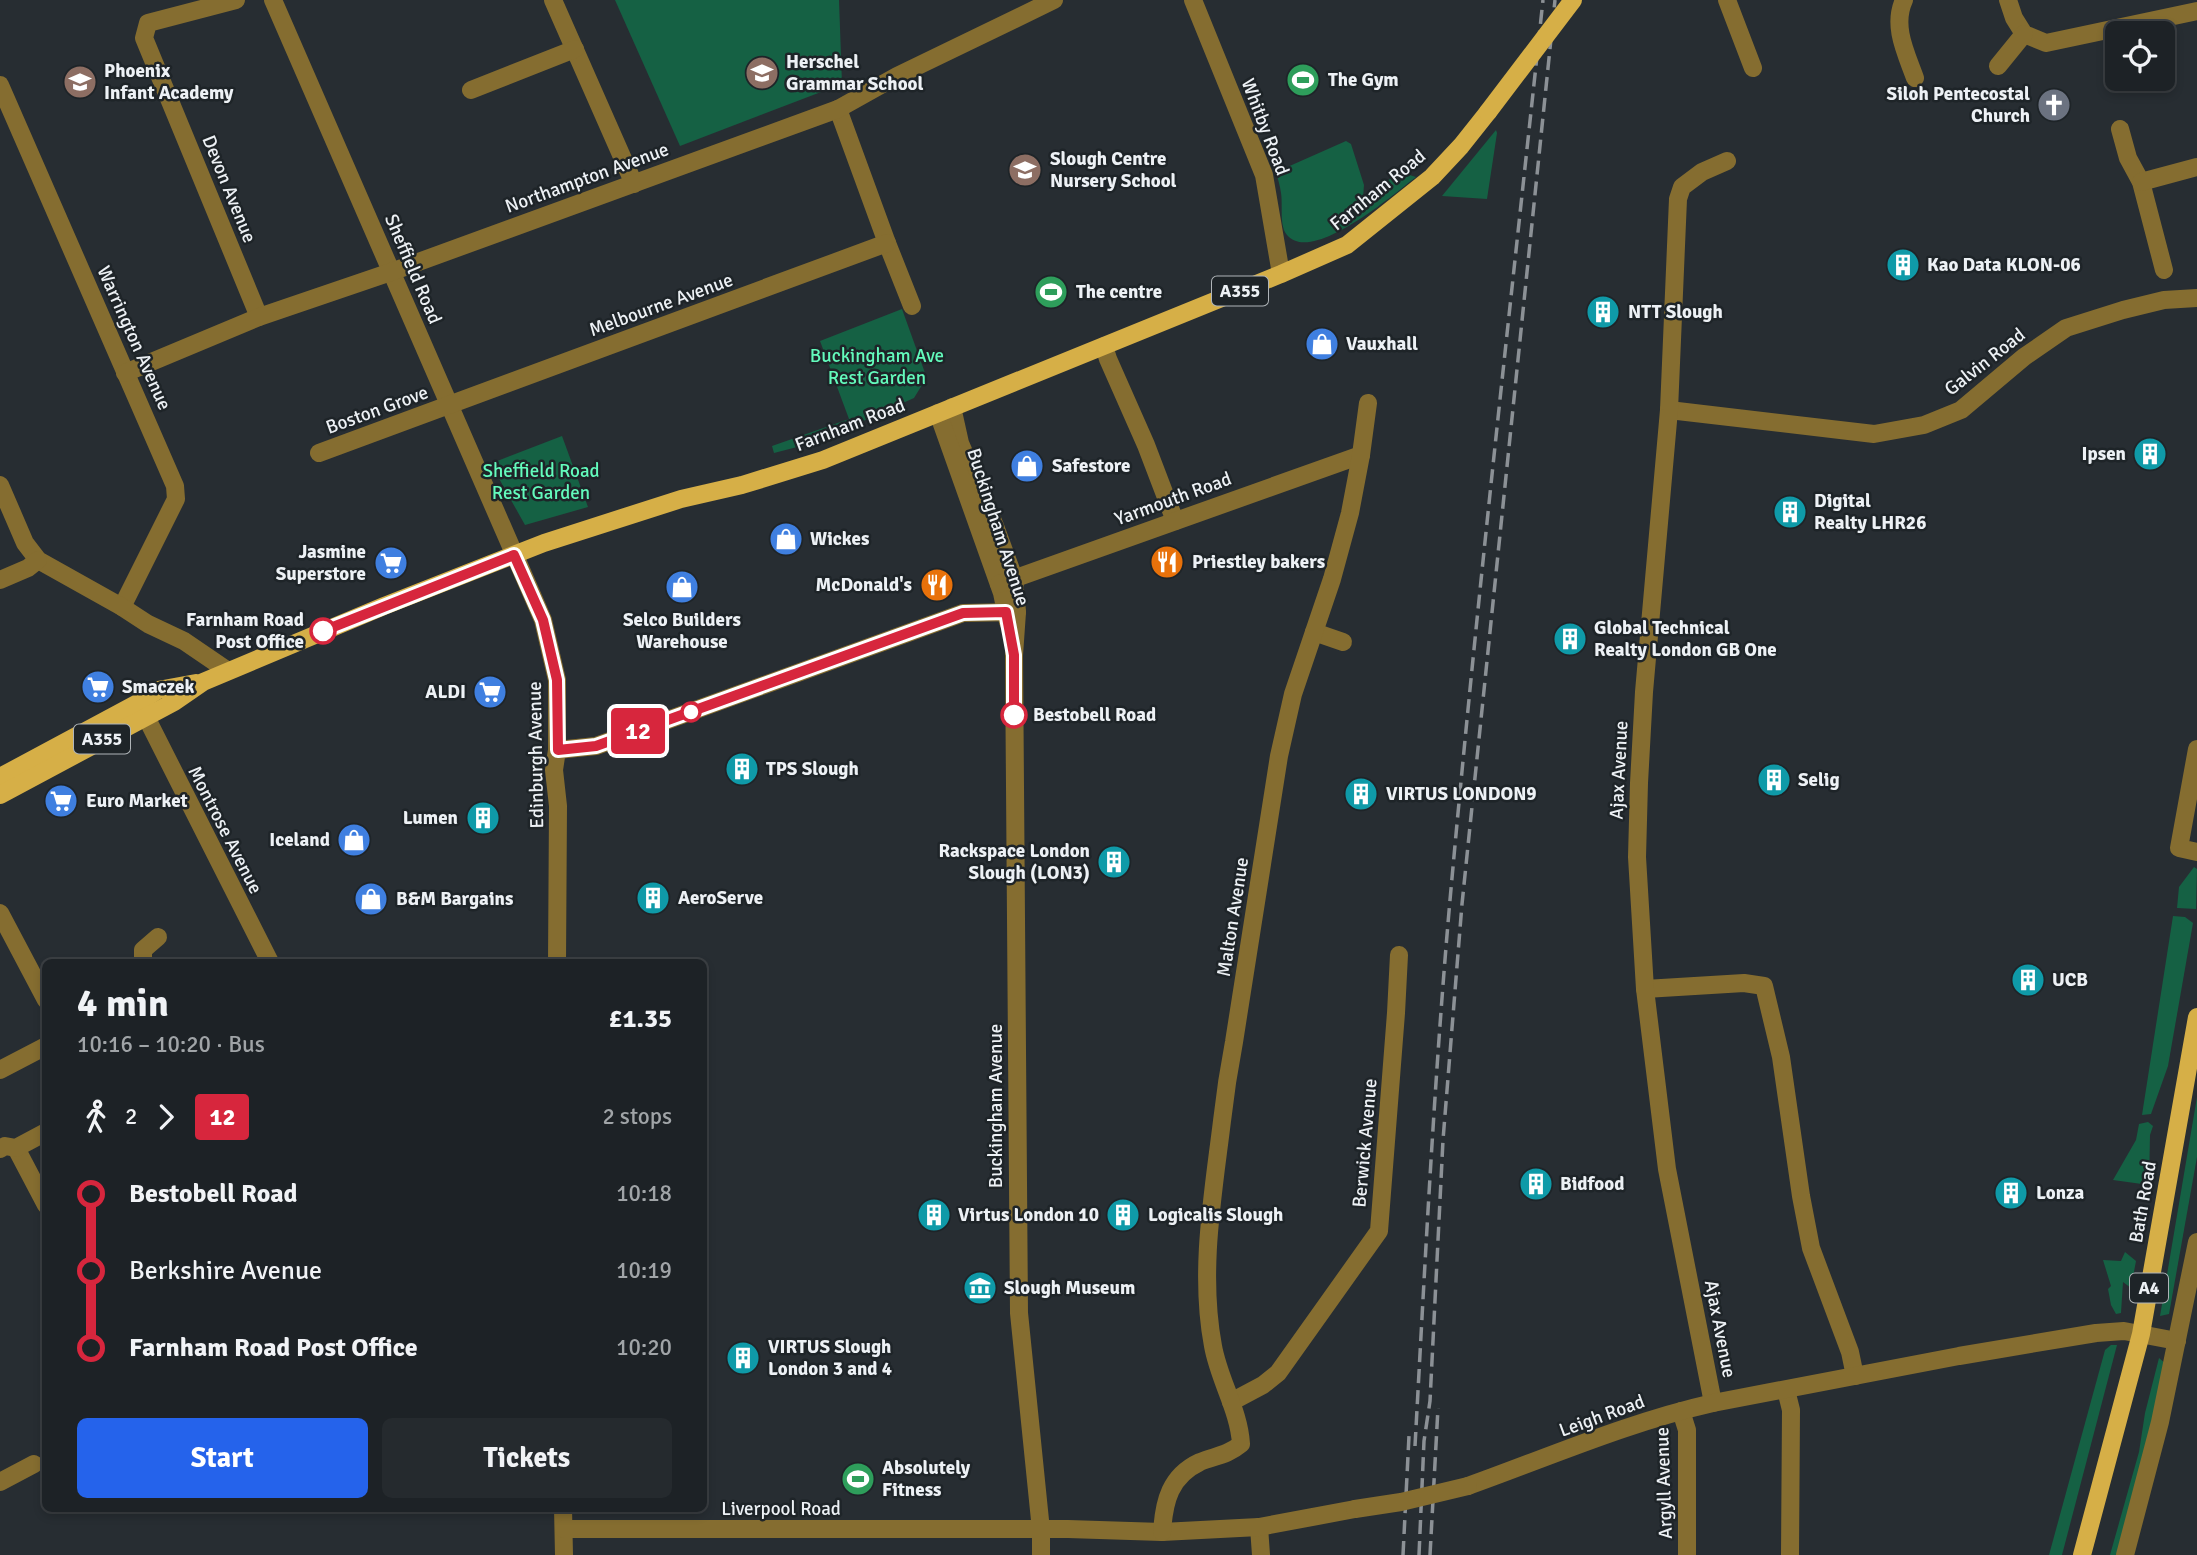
<!DOCTYPE html>
<html lang="en">
<head>
<meta charset="utf-8">
<style>
	:root { --surface:#1d2226; --page:#252a2e; --text:#f1f3f6; --muted:#a0a4a7; --line:#3b3f43; --accent:#2563eb }
	body { margin:0; font-family:Signika,sans-serif; background:var(--page); color:var(--text); height:100vh; display:flex; flex-direction:column; font-size:26px; white-space:nowrap }
	* { box-sizing:border-box; margin:0 }
	p { font-size:23px; color:var(--muted) }
	.icon { flex:none; width:38px; height:38px; fill:none; stroke:currentColor; stroke-width:2; stroke-linecap:round; stroke-linejoin:round }
	.map { position:relative; flex:1; overflow:hidden }
	.panel { position:absolute; left:42px; top:959px; width:665px; height:553px; display:flex; flex-direction:column; background:var(--surface); border-radius:10px; box-shadow:0 4px 10px #0003,0 0 0 2px var(--line) }
	.panel>* { flex:none }
	.badge { padding:0 14px; border-radius:5px; font-size:24px; line-height:46px }
	.controls { position:absolute; left:2105px; top:21px; display:grid; gap:14px }
	.controls a { display:grid; place-items:center; width:70px; height:70px; border-radius:10px; background:var(--surface); box-shadow:0 4px 10px #0003,0 0 0 2px var(--line); font-size:35px }
	.map>.badge { position:absolute; translate:-50% -50%; box-shadow:0 0 0 4px #fff }
	.legs { display:flex; align-items:center; gap:10px; height:77px; padding:0 35px; font-size:23px }
	.legs p { margin-inline-start:auto }
	.headline { display:flex; align-items:center; justify-content:space-between; height:119px; padding:0 35px }
	h1 { font-size:38px; font-weight:700; line-height:52px }
	.button { display:flex; gap:14px; margin-top:auto; padding:14px 35px }
	.button a { flex:1; height:80px; border-radius:10px; background:var(--accent); color:#fff; font-size:28px; font-weight:700; line-height:80px; text-align:center }
	.button a+a { background:var(--page); color:var(--text) }
	ul { padding:0 35px; list-style:none }
	li { display:flex; align-items:center; gap:24px; height:77px; font-size:26px }
	li i { display:grid; place-items:center; width:10px; height:100%; margin:0 9px; background:currentColor }
	li i::after { content:''; width:18px; height:18px; margin:-9px; border:5px solid; border-radius:50%; background:var(--surface) }
	li p { margin-inline-start:auto }
	li:first-child i { background:linear-gradient(#0000 50%,currentColor 0) }
	li:last-child i { background:linear-gradient(currentColor 50%,#0000 0) }
	.map>svg:first-child { display:block }
	.green { fill:#156144 }
	.lines { fill:none; stroke-linecap:round; stroke-linejoin:round }
	.minor { stroke:#856d30; stroke-width:18 }
	.major { stroke:#d6af47; stroke-width:18 }
	.rail { stroke:#8c9196; stroke-width:3.5; stroke-dasharray:14 7; stroke-linecap:butt }
	.minor-bridge { stroke:#856d30; stroke-width:18 }
	.major-bridge { stroke:#d6af47; stroke-width:18 }
	.line-1-casing { stroke:#fff; stroke-width:16 }
	.line-1 { stroke:#d7263d; stroke-width:10 }
	.stop-1-dot { fill:#fff; stroke:#d7263d; stroke-width:3.5 }
	.labels { text-anchor:middle; dominant-baseline:central; stroke-width:5; stroke-linejoin:round; paint-order:stroke }
	.shield { fill:#1e2428; stroke:#afb4b8; stroke-width:2 }
	.shield-label { font-size:18px; font-weight:bold; fill:#edf1f5 }
	.poi-label { font-size:19px; font-weight:bold; fill:#edf1f5; stroke:#1e2428; text-anchor:start }
	.street-label { font-size:19px; fill:#edf1f5; stroke:#1e2428 }
	.park-label { font-size:19px; fill:#63fbbc; stroke:#1e2428 }
	.stop-label { font-size:19px; font-weight:bold; fill:#edf1f5; stroke:#1e2428; text-anchor:end }
</style>
</head>
<body>
<div class="map">
<svg width="2197" height="1555" viewBox="0 0 2197 1555">
	<rect width="100%" height="100%" fill="#272d32"/>
	<!-- green -->
	<g class="green">
		<polygon points="615,0 839,0 842,84 680,146"/>
		<polygon points="1496,130 1497,133 1487,199 1442,196"/>
		<path d="M1346,141L1351,144L1364,185L1363,198L1400,172L1416,177C1394,194 1312,265 1287,235C1279,226 1283,205 1281,193C1280,186 1278,179 1276,172Z"/>
		<polygon points="902,309 925,373 922,385 914,398 852,426 801,446 774,453 772,446 849,419 820,341"/>
		<polygon points="562,436 588,507 525,525 497,475 492,463"/>
		<polygon points="2194,867 2197,869 2196,909 2177,908 2179,887"/>
		<polygon points="2173,916 2185,917 2193,923 2168,1066 2151,1114 2142,1115"/>
		<polygon points="2197,1097 2197,1157 2169,1314 2160,1316"/>
		<polygon points="2148,1122 2153,1126 2150,1135 2149,1185 2113,1180 2136,1140 2139,1124"/>
		<polygon points="2125,1252 2136,1261 2131,1288 2123,1282 2121,1313 2116,1314 2111,1305 2108,1289 2111,1286 2103,1260 2121,1261"/>
		<polygon points="2111,1345 2117,1345 2062,1555 2049,1555 2105,1350"/>
		<polygon points="2159,1358 2166,1364 2118,1555 2110,1555 2139,1452 2145,1413"/>
	</g>
	<g class="lines">
		<!-- minor -->
		<g class="minor">
			<polyline points="236,0 148,23 144,38 259,317"/>
			<polyline points="273,0 543,620 557,680 557,750 554,770 558,806 557,962"/>
			<polyline points="553,0 634,184"/>
			<polyline points="1193,0 1264,175 1281,274"/>
			<polyline points="1727,0 1753,68"/>
			<path d="M1904,0C1892,26 1906,53 1915,78"/>
			<polyline points="2008,0 2014,18 2024,34 2046,43 2197,11"/>
			<polyline points="1998,66 2024,34"/>
			<polyline points="0,85 175,486 176,499 122,607"/>
			<polyline points="471,90 575,49"/>
			<polyline points="838,109 887,243 912,306"/>
			<polyline points="2120,129 2128,158 2141,182 2164,270"/>
			<polyline points="2141,182 2197,167"/>
			<polyline points="1104,346 1108,359 1146,445 1175,521"/>
			<polyline points="125,373 259,317 391,272 838,109 897,76 1054,0"/>
			<polyline points="952,407 960,443 995,526 1014,578 1017,612 1014,655 1019,1313 1041,1530 1041,1555"/>
			<polyline points="1669,410 1874,434 1924,425 1961,410 2024,357 2066,328 2123,310 2164,300 2197,298"/>
			<polyline points="938,413 1002,593 1008,622"/>
			<polyline points="319,453 887,243"/>
			<polyline points="0,485 25,543 38,560 122,607 148,624 184,641 228,671"/>
			<polyline points="0,580 28,568 38,560"/>
			<polyline points="999,584 1361,455"/>
			<polyline points="1314,632 1343,642"/>
			<polyline points="139,703 270,962"/>
			<polyline points="2197,749 2179,848 2197,852"/>
			<polyline points="557,750 596,746 963,613 1017,612"/>
			<polyline points="0,913 46,1000"/>
			<polyline points="143,962 143,950 158,937"/>
			<polyline points="1645,989 1744,983 1764,986 1781,1057 1801,1196 1811,1248 1850,1352 1855,1376"/>
			<polyline points="0,1070 46,1046"/>
			<polyline points="16,1148 46,1205"/>
			<polyline points="0,1149 5,1146 16,1148 46,1132"/>
			<polyline points="1786,1390 1791,1410 1790,1555"/>
			<polyline points="1231,1402 1263,1385 1278,1373 1379,1231 1396,1013 1399,955"/>
			<polyline points="1713,1403 1667,1169 1645,989 1637,857 1639,783 1644,692 1669,410 1678,199 1682,187 1702,172 1727,161"/>
			<polyline points="1681,1411 1687,1430 1687,1555"/>
			<polyline points="0,1482 34,1464"/>
			<path d="M1468,1486C1549,1457 1629,1422 1713,1403L1959,1356L2096,1333L2124,1331L2177,1341"/>
			<polyline points="563,1508 564,1555"/>
			<polyline points="1259,1527 1261,1555"/>
			<polyline points="564,1529 1068,1529 1162,1532 1259,1527 1355,1509"/>
			<path d="M1162,1532C1164,1501 1170,1476 1200,1462C1215,1456 1228,1455 1241,1444C1239,1410 1219,1380 1213,1346C1199,1272 1213,1195 1222,1121C1225,1094 1229,1068 1234,1042L1279,756L1293,694L1332,579L1350,513L1361,455L1368,403"/>
			<polyline points="2125,1555 2160,1422 2197,1242"/>
		</g>
		<!-- major -->
		<g class="major">
			<polyline points="0,777 138,703 158,690 196,683"/>
			<polyline points="0,795 174,702 203,682 384,606 544,543 681,499 742,485 823,460 1281,274 1347,245 1432,177 1461,146 1488,112"/>
			<polyline points="2082,1555 2141,1334 2197,1017"/>
		</g>
		<!-- rail -->
		<g class="rail">
			<path d="M1415,1446C1425,1264 1434,1082 1450,900C1477,600 1511,300 1543,0"/>
			<polyline points="1403,1555 1409,1436"/>
			<polyline points="1419,1555 1424,1441 1430,1401 1443,1140 1462,904 1555,0"/>
			<polyline points="1430,1555 1438,1408"/>
		</g>
		<!-- minor-bridge -->
		<polyline class="minor-bridge" points="1355,1509 1401,1502 1468,1486"/>
		<!-- major-bridge -->
		<polyline class="major-bridge" points="1488,112 1573,0"/>
	</g>
	<g class="lines">
		<defs>
			<polyline id="line-1" points="323,631 514,555 543,620 557,680 558,750 596,746 963,613 1006,612 1014,655 1014,715"/>
		</defs>
		<!-- line-1 casing -->
		<use href="#line-1" class="line-1-casing"/>
		<!-- line-1 -->
		<use href="#line-1" class="line-1"/>
	</g>
	<!-- icons -->
	<defs>
		<symbol id="school-disc" viewBox="-11 -11 22 22"><circle r="9.5" fill="#8d6e63" stroke="#1e2428"/><path d="M0-5L7-2L0 1L-7-2ZM-4 1L0 2.5L4 1V4Q0 6-4 4Z" fill="#fff"/></symbol>
		<symbol id="stadium-disc" viewBox="-11 -11 22 22"><circle r="9.5" fill="#2e9e5b" stroke="#1e2428"/><path d="M0-5a6.5 5 0 1 0 0 10a6.5 5 0 1 0 0-10ZM-3.5-1.8h7v3.6h-7Z" fill="#fff"/></symbol>
		<symbol id="church-disc" viewBox="-11 -11 22 22"><circle r="9.5" fill="#6b7280" stroke="#1e2428"/><path d="M-1.2-6h2.4v3.5h3.3v2.4h-3.3V6h-2.4V-.1h-3.3v-2.4h3.3Z" fill="#fff"/></symbol>
		<symbol id="building-disc" viewBox="-11 -11 22 22"><circle r="9.5" fill="#0f9aa8" stroke="#1e2428"/><path d="M-4-6H4V6H1V3H-1V6H-4ZM-2.5-4.3h1.7v1.8h-1.7ZM.8-4.3h1.7v1.8H.8ZM-2.5-1h1.7V.8h-1.7ZM.8-1h1.7V.8H.8Z" fill="#fff"/></symbol>
		<symbol id="shop-disc" viewBox="-11 -11 22 22"><circle r="9.5" fill="#3f7fe0" stroke="#1e2428"/><path d="M-5-2.5h2.3a2.7 3.5 0 0 1 5.4 0H5L5.5 6h-11ZM-1.5-2.5h3a1.5 2.3 0 0 0-3 0Z" fill="#fff"/></symbol>
		<symbol id="restaurant-disc" viewBox="-11 -11 22 22"><circle r="9.5" fill="#e8710a" stroke="#1e2428"/><path d="M-5-6h1v4h1v-4h1v4h1v-4h1v5L-1.5 .5V6h-2V.5L-5-1ZM5-6V6H3V1.5H1.5Q1.5-4 5-6Z" fill="#fff"/></symbol>
		<symbol id="supermarket-disc" viewBox="-11 -11 22 22"><circle r="9.5" fill="#3f7fe0" stroke="#1e2428"/><path d="M-6-5.5h2.5l.6 2H6L4.5 2H-2.5L-4.4-4H-6ZM-1.5 3.2a1.3 1.3 0 1 0 .1 0ZM3 3.2a1.3 1.3 0 1 0 .1 0Z" fill="#fff"/></symbol>
		<symbol id="museum-disc" viewBox="-11 -11 22 22"><circle r="9.5" fill="#0f9aa8" stroke="#1e2428"/><path d="M0-6L6-3V-2H-6V-3ZM-5-1h2V3h-2ZM-1-1h2V3h-2ZM3-1h2V3H3ZM-6 4H6V6H-6Z" fill="#fff"/></symbol>
	</defs>
	<g fill-rule="evenodd">
		<use href="#school-disc" x="743" y="54" width="38" height="38"/>
		<use href="#stadium-disc" x="1284" y="61" width="38" height="38"/>
		<use href="#school-disc" x="61" y="63" width="38" height="38"/>
		<use href="#church-disc" x="2035" y="86" width="38" height="38"/>
		<use href="#school-disc" x="1006" y="151" width="38" height="38"/>
		<use href="#building-disc" x="1884" y="246" width="38" height="38"/>
		<use href="#stadium-disc" x="1032" y="273" width="38" height="38"/>
		<use href="#building-disc" x="1584" y="293" width="38" height="38"/>
		<use href="#shop-disc" x="1303" y="325" width="38" height="38"/>
		<use href="#building-disc" x="2131" y="435" width="38" height="38"/>
		<use href="#shop-disc" x="1008" y="447" width="38" height="38"/>
		<use href="#building-disc" x="1771" y="493" width="38" height="38"/>
		<use href="#shop-disc" x="767" y="520" width="38" height="38"/>
		<use href="#restaurant-disc" x="1148" y="543" width="38" height="38"/>
		<use href="#supermarket-disc" x="372" y="544" width="38" height="38"/>
		<use href="#restaurant-disc" x="918" y="566" width="38" height="38"/>
		<use href="#shop-disc" x="663" y="568" width="38" height="38"/>
		<use href="#building-disc" x="1551" y="620" width="38" height="38"/>
		<use href="#supermarket-disc" x="79" y="668" width="38" height="38"/>
		<use href="#supermarket-disc" x="471" y="673" width="38" height="38"/>
		<use href="#building-disc" x="723" y="750" width="38" height="38"/>
		<use href="#building-disc" x="1755" y="761" width="38" height="38"/>
		<use href="#building-disc" x="1342" y="775" width="38" height="38"/>
		<use href="#supermarket-disc" x="42" y="782" width="38" height="38"/>
		<use href="#building-disc" x="464" y="799" width="38" height="38"/>
		<use href="#shop-disc" x="335" y="821" width="38" height="38"/>
		<use href="#building-disc" x="1095" y="843" width="38" height="38"/>
		<use href="#building-disc" x="634" y="879" width="38" height="38"/>
		<use href="#shop-disc" x="352" y="880" width="38" height="38"/>
		<use href="#building-disc" x="2009" y="961" width="38" height="38"/>
		<use href="#building-disc" x="1517" y="1165" width="38" height="38"/>
		<use href="#building-disc" x="1992" y="1174" width="38" height="38"/>
		<use href="#building-disc" x="915" y="1196" width="38" height="38"/>
		<use href="#building-disc" x="1104" y="1196" width="38" height="38"/>
		<use href="#museum-disc" x="961" y="1269" width="38" height="38"/>
		<use href="#building-disc" x="724" y="1339" width="38" height="38"/>
		<use href="#stadium-disc" x="839" y="1460" width="38" height="38"/>
	</g>
	<!-- markers -->
	<g class="stop-1-dot">
		<circle cx="323" cy="631" r="12"/>
		<circle cx="691" cy="712" r="9"/>
		<circle cx="1014" cy="715" r="12"/>
	</g>
	<g class="labels">
		<!-- shield labels -->
		<g class="shield">
			<rect x="1212" y="276.5" width="56" height="29" rx="5"/>
			<rect x="74" y="724.5" width="56" height="29" rx="5"/>
			<rect x="2130" y="1273.5" width="38" height="29" rx="5"/>
		</g>
		<g class="shield-label">
			<text x="1240" y="291">A355</text>
			<text x="102" y="739">A355</text>
			<text x="2149" y="1288">A4</text>
		</g>
		<!-- poi labels -->
		<g class="poi-label">
			<text x="786" y="62">Herschel<tspan x="786" dy="22">Grammar School</tspan></text>
			<text x="104" y="71">Phoenix<tspan x="104" dy="22">Infant Academy</tspan></text>
			<text x="1328" y="80">The Gym</text>
			<text x="2030" y="94" text-anchor="end">Siloh Pentecostal<tspan x="2030" dy="22">Church</tspan></text>
			<text x="1050" y="159">Slough Centre<tspan x="1050" dy="22">Nursery School</tspan></text>
			<text x="1927" y="265">Kao Data KLON-06</text>
			<text x="1076" y="292">The centre</text>
			<text x="1628" y="312">NTT Slough</text>
			<text x="1346" y="344">Vauxhall</text>
			<text x="2126" y="454" text-anchor="end">Ipsen</text>
			<text x="1052" y="466">Safestore</text>
			<text x="1814" y="501">Digital<tspan x="1814" dy="22">Realty LHR26</tspan></text>
			<text x="810" y="539">Wickes</text>
			<text x="366" y="552" text-anchor="end">Jasmine<tspan x="366" dy="22">Superstore</tspan></text>
			<text x="1192" y="562">Priestley bakers</text>
			<text x="912" y="585" text-anchor="end">McDonald's</text>
			<text x="682" y="620" text-anchor="middle">Selco Builders<tspan x="682" dy="22">Warehouse</tspan></text>
			<text x="1594" y="628">Global Technical<tspan x="1594" dy="22">Realty London GB One</tspan></text>
			<text x="122" y="687">Smaczek</text>
			<text x="466" y="692" text-anchor="end">ALDI</text>
			<text x="766" y="769">TPS Slough</text>
			<text x="1798" y="780">Selig</text>
			<text x="1386" y="794">VIRTUS LONDON9</text>
			<text x="86" y="801">Euro Market</text>
			<text x="458" y="818" text-anchor="end">Lumen</text>
			<text x="330" y="840" text-anchor="end">Iceland</text>
			<text x="1090" y="851" text-anchor="end">Rackspace London<tspan x="1090" dy="22">Slough (LON3)</tspan></text>
			<text x="678" y="898">AeroServe</text>
			<text x="396" y="899">B&amp;M Bargains</text>
			<text x="2052" y="980">UCB</text>
			<text x="1560" y="1184">Bidfood</text>
			<text x="2036" y="1193">Lonza</text>
			<text x="958" y="1215">Virtus London 10</text>
			<text x="1148" y="1215">Logicalis Slough</text>
			<text x="1004" y="1288">Slough Museum</text>
			<text x="768" y="1347">VIRTUS Slough<tspan x="768" dy="22">London 3 and 4</tspan></text>
			<text x="882" y="1468">Absolutely<tspan x="882" dy="22">Fitness</tspan></text>
		</g>
		<!-- street labels -->
		<g class="street-label">
			<text transform="translate(1265 127) rotate(69)">Whitby Road</text>
			<text transform="translate(587 178) rotate(-20)">Northampton Avenue</text>
			<text transform="translate(229 189) rotate(68)">Devon Avenue</text>
			<text transform="translate(1378 190) rotate(-39)">Farnham Road</text>
			<text transform="translate(413 269) rotate(67)">Sheffield Road</text>
			<text transform="translate(661 305) rotate(-20)">Melbourne Avenue</text>
			<text transform="translate(134 338) rotate(66)">Warrington Avenue</text>
			<text transform="translate(1985 362) rotate(-38)">Galvin Road</text>
			<text transform="translate(377 410) rotate(-20)">Boston Grove</text>
			<text transform="translate(850 425) rotate(-21)">Farnham Road</text>
			<text transform="translate(1173 499) rotate(-20)">Yarmouth Road</text>
			<text transform="translate(998 527) rotate(72)">Buckingham Avenue</text>
			<text transform="translate(536 755) rotate(-91)">Edinburgh Avenue</text>
			<text transform="translate(1619 770) rotate(-87)">Ajax Avenue</text>
			<text transform="translate(225 830) rotate(63)">Montrose Avenue</text>
			<text transform="translate(1233 917) rotate(-81)">Malton Avenue</text>
			<text transform="translate(996 1106) rotate(-90)">Buckingham Avenue</text>
			<text transform="translate(1365 1143) rotate(-85)">Berwick Avenue</text>
			<text transform="translate(2143 1202) rotate(-80)">Bath Road</text>
			<text transform="translate(1720 1329) rotate(79)">Ajax Avenue</text>
			<text transform="translate(1602 1416) rotate(-20)">Leigh Road</text>
			<text transform="translate(1664 1483) rotate(-92)">Argyll Avenue</text>
			<text x="781" y="1509">Liverpool Road</text>
		</g>
		<!-- park labels -->
		<g class="park-label">
			<text x="877" y="356">Buckingham Ave<tspan x="877" dy="22">Rest Garden</tspan></text>
			<text x="541" y="471">Sheffield Road<tspan x="541" dy="22">Rest Garden</tspan></text>
		</g>
		<!-- stop labels -->
		<g class="stop-label">
			<text x="304" y="620">Farnham Road<tspan x="304" dy="22">Post Office</tspan></text>
			<text x="1033" y="715" text-anchor="start">Bestobell Road</text>
		</g>
	</g>
</svg>
<div class="controls">
<a><svg class="icon" aria-label="locate" viewBox="0 0 24 24"><circle cx="12" cy="12" r="6"/><path d="M12 2v4M12 18v4M2 12h4M18 12h4"/></svg></a>
</div>
<b class="badge" style="left:638px;top:731px;background:#d7263d;color:#fff">12</b>
<section class="panel">
<div class="headline"><div><h1>4 min</h1><p>10:16 – 10:20 · Bus</p></div><b>£1.35</b></div>
<div class="legs"><svg class="icon" aria-label="walk" viewBox="0 0 24 24"><circle cx="13" cy="4" r="2"/><path d="M13 8l-2 6 4 7M11 14l-3 7M7 12l3-4h3l4 4"/></svg>2<svg class="icon" aria-label="forward" viewBox="0 0 24 24"><path d="M9 5l7 7-7 7"/></svg><b class="badge" style="background:#d7263d;color:#fff">12</b><p>2 stops</p></div>
<ul>
<li><i style="color:#d7263d"></i><b>Bestobell Road</b><p>10:18</p></li>
<li><i style="color:#d7263d"></i><span>Berkshire Avenue</span><p>10:19</p></li>
<li><i style="color:#d7263d"></i><b>Farnham Road Post Office</b><p>10:20</p></li>
</ul>
<div class="button"><a>Start</a><a>Tickets</a></div>
</section>
</div>
</body>
</html>
